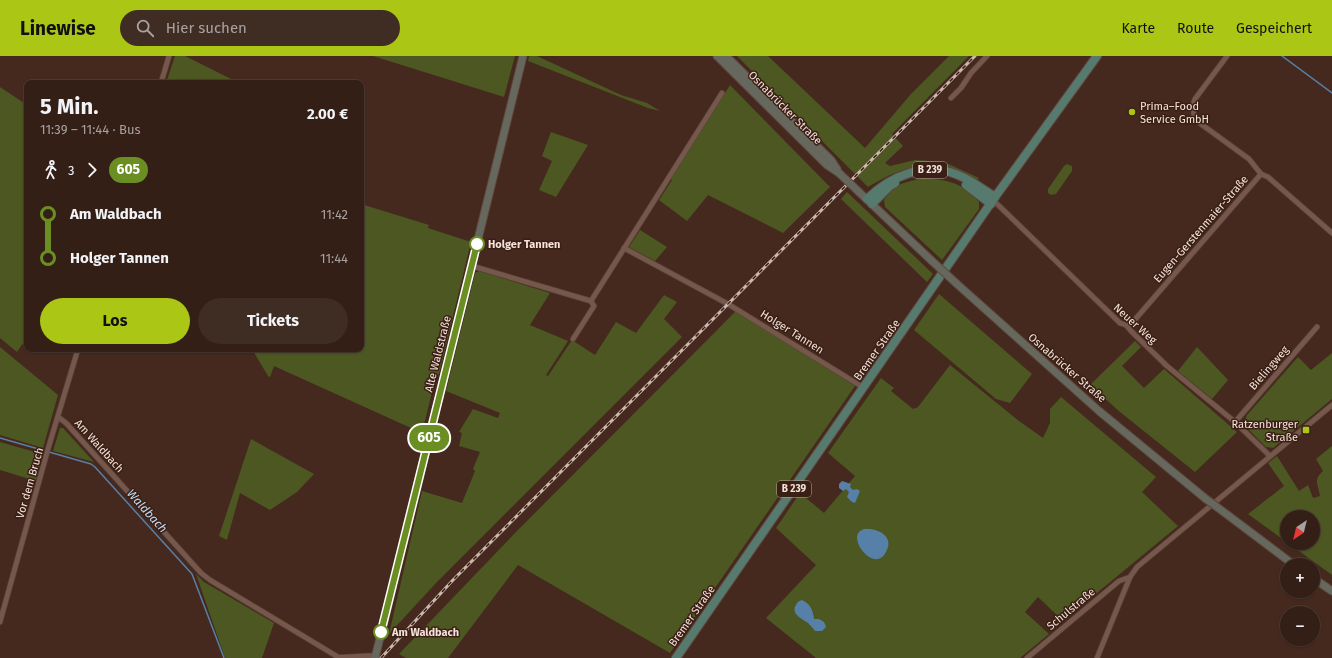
<!DOCTYPE html>
<html lang="de">
<head>
<meta charset="utf-8">
<style>
	:root { --surface:#341f16; --page:#3f2c23; --text:#f1f3f6; --muted:#a9a2a1; --line:#4e3d35; --accent:#abc614 }
	body { margin:0; font-family:"Fira Sans",sans-serif; background:var(--page); color:var(--text); height:100vh; display:flex; flex-direction:column; font-size:15px; white-space:nowrap }
	* { box-sizing:border-box; margin:0 }
	p { font-size:13px; color:var(--muted) }
	.icon { flex:none; width:22px; height:22px; fill:none; stroke:currentColor; stroke-width:2; stroke-linecap:round; stroke-linejoin:round }
	.map { position:relative; flex:1; overflow:hidden }
	.panel { position:absolute; left:24px; top:24px; width:340px; height:272px; display:flex; flex-direction:column; background:var(--surface); border-radius:8px; box-shadow:0 1px 3px #0004,0 0 0 1px var(--line) }
	.panel>* { flex:none }
	.badge { padding:0 8px; border-radius:13px; font-size:14px; line-height:26px }
	.needle { width:26px; rotate:215deg }
	.controls { position:absolute; left:1280px; top:454px; display:grid; gap:8px }
	.controls a { display:grid; place-items:center; width:40px; height:40px; border-radius:50%; background:var(--surface); box-shadow:0 1px 3px #0004,0 0 0 1px var(--line); font-size:20px }
	.map>.badge { position:absolute; translate:-50% -50%; box-shadow:0 0 0 2px #fff }
	.legs { display:flex; align-items:center; gap:6px; height:44px; padding:0 16px; font-size:13px }
	.legs p { margin-inline-start:auto }
	.overview { display:flex; align-items:center; justify-content:space-between; height:68px; padding:0 16px }
	h1 { font-size:22px; font-weight:700; line-height:30px }
	.action { display:flex; gap:8px; margin-top:auto; padding:8px 16px }
	.action a { flex:1; height:46px; border-radius:24px; background:var(--accent); color:#111; font-size:16px; font-weight:700; line-height:46px; text-align:center }
	.action a+a { background:var(--page); color:var(--text) }
	ul { padding:0 16px; list-style:none }
	li { display:flex; align-items:center; gap:14px; height:44px; font-size:15px }
	li i { display:grid; place-items:center; width:6px; height:100%; margin:0 5px; background:currentColor }
	li i::after { content:''; width:10px; height:10px; margin:-5px; border:3px solid; border-radius:50%; background:var(--surface) }
	li p { margin-inline-start:auto }
	li:first-child i { background:linear-gradient(#0000 50%,currentColor 0) }
	li:last-child i { background:linear-gradient(currentColor 50%,#0000 0) }
	header { display:flex; align-items:center; gap:24px; box-sizing:border-box; height:56px; padding:0 20px; background:var(--accent); color:#111 }
	header strong { font-size:19px }
	nav { display:flex; gap:22px; margin-inline-start:auto; font-size:14px }
	.search { width:280px; height:36px; background:var(--page); display:flex; align-items:center; gap:10px; box-sizing:border-box; padding:0 14px; border-radius:22px; color:var(--muted); font-size:15px }
	.map>svg:first-child { display:block }
	.green { fill:#4c5722; fill-rule:evenodd }
	.water { fill:#5780a9 }
	.lines { fill:none; stroke-linecap:round; stroke-linejoin:round }
	.stream { stroke:#5780a9; stroke-width:1.5 }
	.street-casing { stroke:#5f473e; stroke-width:6 }
	.secondary-casing { stroke:#5f473e; stroke-width:9 }
	.primary-casing { stroke:#5f473e; stroke-width:10 }
	.street { stroke:#76574b; stroke-width:4.5 }
	.secondary { stroke:#66685d; stroke-width:7 }
	.primary { stroke:#567a6e; stroke-width:8 }
	.rail-casing { stroke:#cdb8b0; stroke-width:3 }
	.rail { stroke:#3a1f15; stroke-width:1.5; stroke-dasharray:4.5; stroke-linecap:butt }
	.secondary-bridge-casing { stroke:#5f473e; stroke-width:9; stroke-linecap:butt }
	.secondary-bridge { stroke:#66685d; stroke-width:7 }
	.line-1-casing { stroke:#fff; stroke-width:9 }
	.line-1 { stroke:#6b8e23; stroke-width:6 }
	.poi-dot { fill:#abc614; stroke:#3a1f15; stroke-width:1.5 }
	.stop-1-dot { fill:#fff; stroke:#6b8e23; stroke-width:2 }
	.labels { text-anchor:middle; dominant-baseline:central; stroke-width:3; stroke-linejoin:round; paint-order:stroke }
	.shield { fill:#3a1f15; stroke:#bda8a0; stroke-width:1 }
	.shield-label { font-size:10px; font-weight:bold; fill:#f5e2db }
	.poi-label { font-size:11px; fill:#f5e2db; stroke:#3a1f15; text-anchor:start }
	.street-label { font-size:11px; fill:#f5e2db; stroke:#3a1f15 }
	.stop-label { font-size:11px; font-weight:bold; fill:#f5e2db; stroke:#3a1f15; text-anchor:start }
	.water-label { font-size:12px; font-style:italic; fill:#c3dbf4; stroke:#3a1f15 }
</style>
</head>
<body>
<header>
<strong>Linewise</strong>
<div class="search"><svg class="icon" aria-label="search" viewBox="0 0 24 24"><circle cx="10" cy="10" r="6"/><path d="M15 15l6 6"/></svg>Hier suchen</div>
<nav><a>Karte</a><a>Route</a><a>Gespeichert</a></nav>
</header>
<div class="map">
<svg width="1332" height="602" viewBox="0 0 1332 602">
	<rect width="100%" height="100%" fill="#45291e"/>
	<!-- green -->
	<g class="green">
		<polygon points="175,0 185,0 239,27 166,27"/>
		<polygon points="373,0 515,0 504,41"/>
		<polygon points="529,0 537,0 621,39 647,47 660,55 648,52 528,5"/>
		<path d="M737,0H768L865,92L911,38L949,0H969L892,78L903,90L885,107L890,110L915,104L944,106L979,122L977,125C968,121 958,114 949,112C919,104 893,116 868,131Z"/>
		<polygon points="730,29 830,131 783,177 708,139 687,165 659,144 672,124 671,123"/>
		<polygon points="0,31 27,49 27,281 17,296 0,282"/>
		<polygon points="551,76 588,89 556,141 539,134 552,105 542,100"/>
		<polygon points="1067,108 1072,110 1072,115 1056,138 1051,139 1048,137 1048,133 1064,110"/>
		<path d="M923,122C948,124 962,126 979,146V153L942,204L885,151L884,144C896,127 902,127 923,122Z"/>
		<polygon points="847,136 933,218 927,226 841,143"/>
		<polygon points="361,148 429,169 428,172 471,186 439,318 436,320 422,377 274,310 270,321 268,320 252,293 361,293"/>
		<polygon points="640,174 667,191 655,205 629,191"/>
		<polygon points="479,215 550,237 530,269 568,285 546,319 548,320 572,284 595,299 616,266 636,277 664,239 677,246 664,263 682,281 436,527 389,578 422,435 462,447 475,415 473,413 480,396 459,390 462,377 459,376 473,353 498,362 500,357 446,335 475,217"/>
		<polygon points="939,238 1032,318 1010,347 996,343 914,274"/>
		<polygon points="736,255 855,330 670,597 518,509 448,602 406,602 399,598 514,478"/>
		<polygon points="1135,285 1141,291 1122,310 1144,332 1164,313 1237,376 1195,416 1120,356 1090,329"/>
		<polygon points="0,291 58,339 43,392 0,379"/>
		<polygon points="1197,291 1228,324 1212,343 1178,315"/>
		<polygon points="1332,297 1332,343 1273,392 1266,391 1246,371 1244,367 1247,359 1298,301 1311,314"/>
		<polygon points="950,309 1019,365 1043,382 1050,367 1050,353 1061,341 1156,421 1142,436 1178,470 1063,565 1038,541 1025,556 1049,578 1020,602 816,602 766,562 816,509 776,472 800,437 824,457 855,420 828,397 881,322 894,332 891,335 913,353 918,351"/>
		<polygon points="60,372 63,372 94,406 53,395"/>
		<polygon points="251,383 314,418 297,436 270,454 240,437 227,484 219,480"/>
		<polygon points="0,386 42,398 36,425 0,414"/>
		<path d="M1332,390V519L1248,458L1284,430L1268,407L1277,400L1299,435L1308,429L1313,442L1320,440C1318,428 1313,424 1323,415L1316,403ZM1287,461H1313V487H1287Z"/>
		<polygon points="196,518 204,526 274,567 262,602 225,602"/>
	</g>
	<!-- water -->
	<g class="water">
		<polygon points="842,425 851,428 850,431 853,434 857,433 860,435 855,447 852,446 847,441 849,436 846,433 843,435 839,432 839,428"/>
		<path d="M864,473C878,472 895,480 886,496C875,517 850,486 859,476C860,475 862,474 864,473Z"/>
		<path d="M802,544C811,548 813,555 814,563H819L824,566L826,571L822,575H815C813,572 810,569 808,567C803,563 792,559 795,551C797,547 798,545 802,544Z"/>
	</g>
	<g class="lines">
		<!-- stream -->
		<g class="stream">
			<polyline points="1282,0 1332,37"/>
			<polyline points="0,382 91,408 95,411 192,518 224,602"/>
		</g>
		<defs>
			<g id="street">
				<polyline points="1227,0 1195,43 1193,49 1194,60 1201,68 1249,103 1261,118"/>
				<polyline points="161,27 169,0"/>
				<polyline points="951,42 961,32 971,17 987,0"/>
				<polyline points="1261,118 1268,121 1332,177"/>
				<polyline points="993,144 1120,267 1126,269 1132,276 1167,310 1235,366 1270,400"/>
				<polyline points="624,192 728,248 864,332"/>
				<polyline points="472,210 591,245"/>
				<polyline points="1126,269 1132,267 1261,118"/>
				<polyline points="573,283 594,250 591,245 722,37"/>
				<path d="M58,361L66,367L201,517L210,524L338,601C349,602 363,599 375,600"/>
				<polyline points="1235,366 1317,271"/>
				<polyline points="0,566 48,393 78,293"/>
				<polyline points="1027,602 1119,525 1130,521"/>
				<polyline points="1097,602 1130,521 1137,511 1332,349"/>
			</g>
			<g id="secondary">
				<polyline points="717,0 827,109 839,117"/>
				<polyline points="726,0 831,104 837,113"/>
				<polyline points="859,136 932,205"/>
				<polyline points="957,228 1099,355 1206,443"/>
				<polyline points="1217,451 1294,509"/>
				<polyline points="1313,522 1332,535"/>
				<polyline points="375,602 523,0"/>
			</g>
			<g id="primary">
				<polyline points="966,129 991,148"/>
				<path d="M867,143C891,120 925,105 958,119C971,124 984,134 995,141"/>
				<polyline points="872,148 890,130 895,127"/>
				<polyline points="676,602 995,141 1097,0"/>
			</g>
		</defs>
		<!-- street casing -->
		<use href="#street" class="street-casing"/>
		<!-- secondary casing -->
		<use href="#secondary" class="secondary-casing"/>
		<!-- primary casing -->
		<use href="#primary" class="primary-casing"/>
		<!-- street -->
		<use href="#street" class="street"/>
		<!-- secondary -->
		<use href="#secondary" class="secondary"/>
		<!-- primary -->
		<use href="#primary" class="primary"/>
		<defs>
			<polyline id="rail" points="381,602 453,524 975,0"/>
		</defs>
		<!-- rail casing -->
		<use href="#rail" class="rail-casing"/>
		<!-- rail -->
		<use href="#rail" class="rail"/>
		<defs>
			<g id="secondary-bridge">
				<polyline points="839,117 859,136"/>
				<polyline points="932,205 957,228"/>
				<polyline points="1206,443 1217,451"/>
			</g>
		</defs>
		<!-- secondary-bridge casing -->
		<use href="#secondary-bridge" class="secondary-bridge-casing"/>
		<!-- secondary-bridge -->
		<use href="#secondary-bridge" class="secondary-bridge"/>
	</g>
	<g class="lines">
		<defs>
			<polyline id="line-1" points="381,576 477,188"/>
		</defs>
		<!-- line-1 casing -->
		<use href="#line-1" class="line-1-casing"/>
		<!-- line-1 -->
		<use href="#line-1" class="line-1"/>
	</g>
	<!-- markers -->
	<g class="poi-dot">
		<circle cx="1132" cy="56" r="4"/>
		<rect x="1302" y="370" width="8" height="8" rx="2"/>
	</g>
	<g class="stop-1-dot">
		<circle cx="477" cy="188" r="7"/>
		<circle cx="381" cy="576" r="7"/>
	</g>
	<g class="labels">
		<!-- shield labels -->
		<g class="shield">
			<rect x="913" y="106" width="34" height="16" rx="3"/>
			<rect x="777" y="425" width="34" height="16" rx="3"/>
		</g>
		<g class="shield-label">
			<text x="930" y="114">B 239</text>
			<text x="794" y="433">B 239</text>
		</g>
		<!-- poi labels -->
		<g class="poi-label">
			<text x="1140" y="50">Prima–Food<tspan x="1140" dy="13">Service GmbH</tspan></text>
			<text x="1298" y="368" text-anchor="end">Ratzenburger<tspan x="1298" dy="13">Straße</tspan></text>
		</g>
		<!-- street labels -->
		<g class="street-label">
			<text transform="translate(785 52) rotate(45)">Osnabrücker Straße</text>
			<text transform="translate(1201 173) rotate(-49)">Eugen-Gerstenmaier-Straße</text>
			<text transform="translate(1135 268) rotate(42)">Neuer Weg</text>
			<text transform="translate(792 276) rotate(32)">Holger Tannen</text>
			<text transform="translate(877 294) rotate(-55)">Bremer Straße</text>
			<text transform="translate(438 298) rotate(-76)">Alte Waldstraße</text>
			<text transform="translate(1067 312) rotate(41)">Osnabrücker Straße</text>
			<text transform="translate(1269 312) rotate(-49)">Bielingweg</text>
			<text transform="translate(99 390) rotate(48)">Am Waldbach</text>
			<text transform="translate(30 427) rotate(-74)">Vor dem Bruch</text>
			<text transform="translate(1071 553) rotate(-40)">Schulstraße</text>
			<text transform="translate(692 560) rotate(-55)">Bremer Straße</text>
		</g>
		<!-- stop labels -->
		<g class="stop-label">
			<text x="488" y="188">Holger Tannen</text>
			<text x="392" y="576">Am Waldbach</text>
		</g>
		<!-- water labels -->
		<g class="water-label">
			<text transform="translate(147 455) rotate(48)">Waldbach</text>
		</g>
	</g>
</svg>
<div class="controls">
<a><svg class="needle" viewBox="-14 -14 28 28"><path d="M0-13l5 13h-10z" fill="#e53935"/><path d="M0 13l5-13h-10z" fill="#a9a2a1"/></svg></a>
<a>+</a>
<a>−</a>
</div>
<b class="badge" style="left:429px;top:382px;background:#6b8e23;color:#fff">605</b>
<section class="panel">
<div class="overview"><div><h1>5 Min.</h1><p>11:39 – 11:44 · Bus</p></div><b>2.00 €</b></div>
<div class="legs"><svg class="icon" aria-label="walk" viewBox="0 0 24 24"><circle cx="13" cy="4" r="2"/><path d="M13 8l-2 6 4 7M11 14l-3 7M7 12l3-4h3l4 4"/></svg>3<svg class="icon" aria-label="forward" viewBox="0 0 24 24"><path d="M9 5l7 7-7 7"/></svg><b class="badge" style="background:#6b8e23;color:#fff">605</b></div>
<ul>
<li><i style="color:#6b8e23"></i><b>Am Waldbach</b><p>11:42</p></li>
<li><i style="color:#6b8e23"></i><b>Holger Tannen</b><p>11:44</p></li>
</ul>
<div class="action"><a>Los</a><a>Tickets</a></div>
</section>
</div>
</body>
</html>
